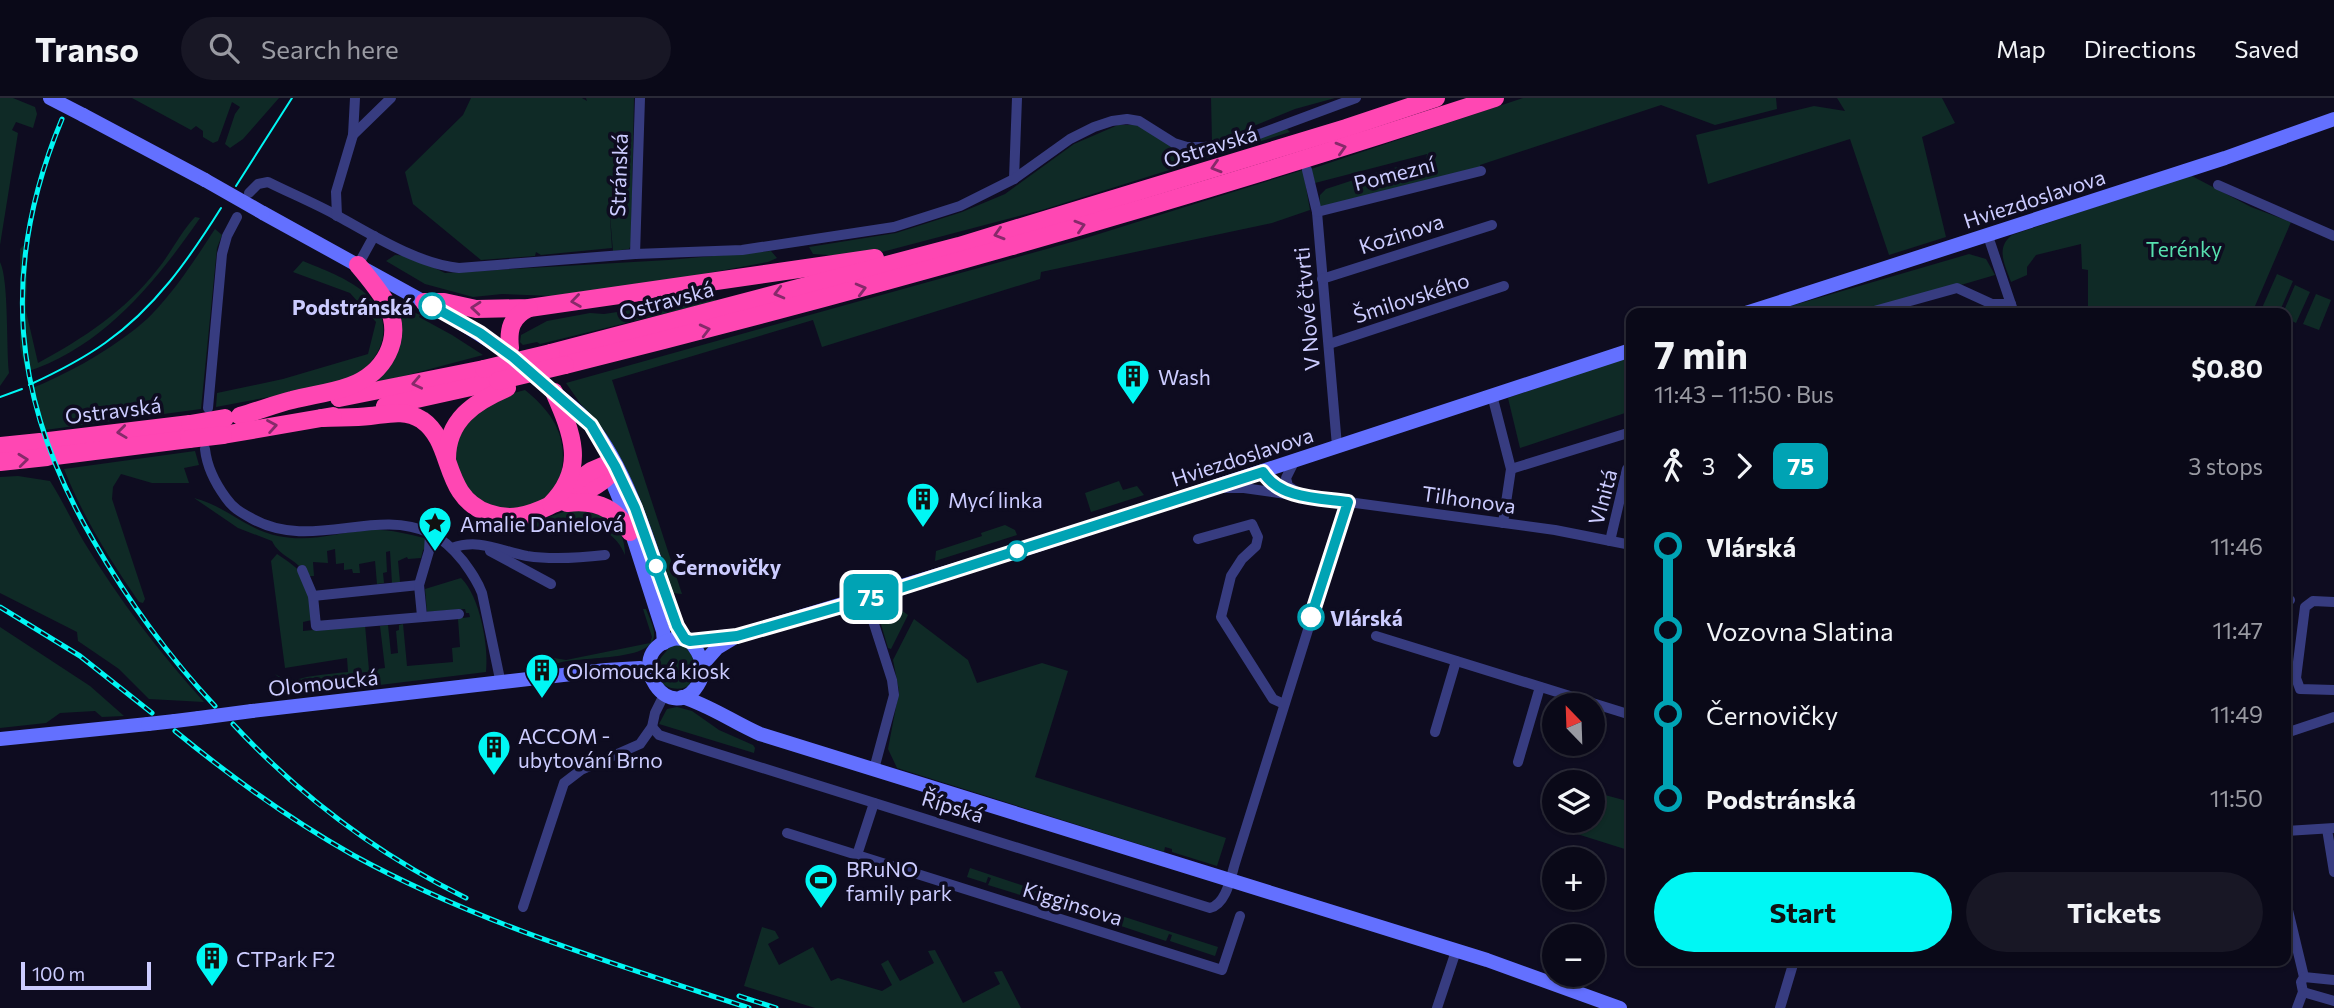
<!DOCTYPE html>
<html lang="en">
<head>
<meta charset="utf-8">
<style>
	:root { --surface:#0a0918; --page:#181725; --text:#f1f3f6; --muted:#999aa2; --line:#2a2a37; --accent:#00f7f4 }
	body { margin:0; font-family:Commissioner,sans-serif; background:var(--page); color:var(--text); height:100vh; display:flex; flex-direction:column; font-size:26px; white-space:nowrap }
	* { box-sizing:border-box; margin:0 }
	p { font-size:23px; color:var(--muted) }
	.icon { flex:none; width:38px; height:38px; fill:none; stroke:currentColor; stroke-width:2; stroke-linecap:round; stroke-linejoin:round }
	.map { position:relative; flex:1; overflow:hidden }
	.details { position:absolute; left:1626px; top:210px; width:665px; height:658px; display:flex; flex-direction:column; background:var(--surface); border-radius:14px; box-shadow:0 2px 5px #0004,0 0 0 2px var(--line) }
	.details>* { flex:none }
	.badge { padding:0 14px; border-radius:10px; font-size:24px; line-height:46px }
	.needle { width:46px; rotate:337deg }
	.tools { position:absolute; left:1542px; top:595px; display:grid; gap:14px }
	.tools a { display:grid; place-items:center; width:63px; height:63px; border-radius:50%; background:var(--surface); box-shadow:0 2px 5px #0004,0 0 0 2px var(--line); font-size:35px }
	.scale { position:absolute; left:21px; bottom:18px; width:130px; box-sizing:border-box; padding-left:7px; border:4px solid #ccf; border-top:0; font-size:19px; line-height:24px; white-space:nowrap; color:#ccf; -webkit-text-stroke:5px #0e0c20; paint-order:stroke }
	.map>.badge { position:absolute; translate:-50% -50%; box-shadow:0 0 0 4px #fff }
	.legs { display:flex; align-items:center; gap:10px; height:77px; padding:0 28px; font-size:23px }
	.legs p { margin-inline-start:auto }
	.head { display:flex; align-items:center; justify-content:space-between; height:119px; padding:0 28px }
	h1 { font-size:38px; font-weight:700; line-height:52px }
	.cta { display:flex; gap:14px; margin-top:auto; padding:14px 28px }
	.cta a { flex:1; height:80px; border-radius:42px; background:var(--accent); color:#111; font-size:28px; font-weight:700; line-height:80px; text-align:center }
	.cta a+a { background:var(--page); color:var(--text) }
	ul { padding:0 28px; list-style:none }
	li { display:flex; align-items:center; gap:24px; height:84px; font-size:26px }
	li i { display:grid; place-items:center; width:10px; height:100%; margin:0 9px; background:currentColor }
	li i::after { content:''; width:18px; height:18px; margin:-9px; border:5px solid; border-radius:50%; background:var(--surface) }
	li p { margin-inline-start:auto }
	li:first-child i { background:linear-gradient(#0000 50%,currentColor 0) }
	li:last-child i { background:linear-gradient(currentColor 50%,#0000 0) }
	header { display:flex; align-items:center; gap:42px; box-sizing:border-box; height:98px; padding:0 35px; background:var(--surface); border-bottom:2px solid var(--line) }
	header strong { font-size:33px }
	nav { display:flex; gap:38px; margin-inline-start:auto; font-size:24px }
	.search { width:490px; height:63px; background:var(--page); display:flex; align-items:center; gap:18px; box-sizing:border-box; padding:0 24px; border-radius:38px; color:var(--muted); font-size:26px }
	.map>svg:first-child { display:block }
	.green { fill:#0f2a26 }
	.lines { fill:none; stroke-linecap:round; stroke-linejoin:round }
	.street { stroke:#373c80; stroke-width:10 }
	.secondary { stroke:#6370ff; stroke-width:14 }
	.highway { stroke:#ff47b3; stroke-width:18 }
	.tram { stroke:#00f7f4; stroke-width:2 }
	.rail-casing { stroke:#00f7f4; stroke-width:5 }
	.rail { stroke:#0e0c20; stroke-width:2.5; stroke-dasharray:8; stroke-linecap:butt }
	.secondary-bridge { stroke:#6370ff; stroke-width:14 }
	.highway-bridge { stroke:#ff47b3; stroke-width:18 }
	.oneway { stroke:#862a6a }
	.line-1-casing { stroke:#fff; stroke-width:16 }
	.line-1 { stroke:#00a3b4; stroke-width:10 }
	.stop-1-dot { fill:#fff; stroke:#00a3b4; stroke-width:3.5 }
	.labels { text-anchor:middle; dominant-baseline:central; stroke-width:7; stroke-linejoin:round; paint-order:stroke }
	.street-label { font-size:21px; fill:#ccf; stroke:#0e0c20 }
	.park-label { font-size:21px; fill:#57e0af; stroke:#0e0c20 }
	.stop-label { font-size:21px; font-weight:bold; fill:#ccf; stroke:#0e0c20; text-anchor:start }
	.poi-label { font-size:21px; fill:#ccf; stroke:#0e0c20; text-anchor:start }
</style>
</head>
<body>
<header>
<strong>Transo</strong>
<div class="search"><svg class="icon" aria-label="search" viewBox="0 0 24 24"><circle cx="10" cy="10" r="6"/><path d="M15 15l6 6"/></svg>Search here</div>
<nav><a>Map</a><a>Directions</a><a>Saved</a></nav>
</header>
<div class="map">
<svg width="2334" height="910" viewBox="0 0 2334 910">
	<rect width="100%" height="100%" fill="#0e0c20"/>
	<!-- green -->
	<g class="green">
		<polygon points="0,0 13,0 35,9 37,16 33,30 16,24 12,32 18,35 0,147"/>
		<polygon points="132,0 279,0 243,41 230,50 225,46 235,16 240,9 232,4 218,43 213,45 203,39 203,33 196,28 191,32"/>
		<polygon points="471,0 582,0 587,3 586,0 634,0 631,147 629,151 613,153 609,105 612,150 541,157 536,154 535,158 481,162 413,106 405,74 463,17"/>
		<polygon points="1211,0 1335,0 1295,11 1227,39 1226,42 1212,44"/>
		<polygon points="1523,0 1776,0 1777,11 1715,27 1661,7 1480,67 1480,71 1319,110 1320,97 1326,91 1381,73 1426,62 1427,56 1315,85 1311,71"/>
		<polygon points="1837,0 1942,0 1955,25 1922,39 1946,139 1889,157 1850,41 1708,86 1696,37 1814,8 1845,13"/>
		<polygon points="1118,27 1140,27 1173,49 1287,31 1290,34 1042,112 882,154 842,158 813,156 809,149 896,135 962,114 1005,96 1074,46"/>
		<polygon points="1303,72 1310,112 1272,125 1041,174 1040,181 822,249 813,222 612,282 682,496 672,495 608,345 566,285 1086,140"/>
		<path d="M2190,77L2251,109L2291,124L2252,215L2088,212V172L2082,171L2081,146L2036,157L2027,169V177L2011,184C2005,167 1995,150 2012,137Z"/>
		<path d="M195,119L200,120C156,184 102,250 26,274L20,249V151L28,143L26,213L38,265C84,240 125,213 157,172C171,155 180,135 195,119Z"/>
		<path d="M215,131L222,137L217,150L201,311L45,332L30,291C67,276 103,256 134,232C165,209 194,163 215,131Z"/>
		<polygon points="771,153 777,160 768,164 681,180 552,198 502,196 473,199 425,186 386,163 395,157 410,158 445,175 668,162"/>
		<polygon points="1969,156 1986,161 1995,177 1865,215 1786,215 1784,210"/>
		<path d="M303,163C336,177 393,195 382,243C378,258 366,272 352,279C335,287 314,290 295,294C269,299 242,304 216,309L217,295L283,281L368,256L376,224L350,195L293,174Z"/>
		<path d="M0,164C9,182 6,249 9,275L0,288Z"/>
		<polygon points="2277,176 2293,183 2279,215 2262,210"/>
		<polygon points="2295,187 2310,194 2296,225 2286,220 2286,215 2283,215"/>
		<polygon points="707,196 712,197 716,203 540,246 537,244 523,247 520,244 521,237 547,223 590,215 604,216 657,208"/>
		<polygon points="2316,196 2331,202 2319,232 2303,226"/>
		<polygon points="397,206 420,217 419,219 452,237 483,257 381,284 376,283"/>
		<polygon points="1631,258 1631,313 1520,350 1508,300"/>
		<path d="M525,292C551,313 567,336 562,370L566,372L563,381L538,408L500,413L469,396L452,359L464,322L506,297Z"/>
		<path d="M195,353L199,367L184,370L189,385H152L121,376L113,389L112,401L145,501L143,505L139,504C110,462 83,419 64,371Z"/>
		<path d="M18,378L50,383C63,403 72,424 84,444C119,502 160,555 204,604L149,601L119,571L78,543L77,534L0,495V379Z"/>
		<polygon points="1119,383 1123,392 1137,388 1144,397 1091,414 1085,395"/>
		<path d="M194,400C224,407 247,432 278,438C313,445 337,434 370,432C388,431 407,436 424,440L427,450L423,452L421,460L408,461L407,459L398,463L400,484L392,485L390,453L386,454L387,474L383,475L384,485L377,486L375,463L359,466L360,475H353L352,471L344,472V465L336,466L335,451L327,453L328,465L313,464L314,478H306C300,462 279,459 272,443L238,430Z"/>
		<path d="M569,412C599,413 625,421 625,457C610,420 579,432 548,432C533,432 517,430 503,428L532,425Z"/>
		<polygon points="1005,427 1015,432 1017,437 935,463 936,453 982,438 981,435"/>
		<path d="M277,456C311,478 308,483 312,522L303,524V533L365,527L369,572L385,570L380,528L388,527L391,556L398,555L396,533L399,532V527L403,526L407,568L453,564L452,550L460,549L458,521L462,515L463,520L470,519L469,515H466L465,511L427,514L425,491L461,480C480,498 489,549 486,574L298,597L275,576C292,587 297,580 313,578C325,576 337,575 348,574L347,560L285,570L271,463Z"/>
		<polygon points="893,506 908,517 891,551 888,550 878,516 879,510"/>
		<path d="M643,511H646C649,519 655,530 654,538C651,565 577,557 556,566L555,564L539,571L510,574L535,571L536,557L566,562L650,545L652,539Z"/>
		<polygon points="914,521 968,562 977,585 1042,565 1068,573 1035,679 1226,740 1217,768 1172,754 1172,751 1165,749 1164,754 897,670 888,651 899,593 893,562"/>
		<polygon points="0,529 90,588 124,618 102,619 95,613 60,615 46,625 0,630"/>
		<path d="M679,546L688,550L696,567L691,581L692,586C677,597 651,588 658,566C660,558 667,554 671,547Z"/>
		<polygon points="677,609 692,613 719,632 753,647 755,650 754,655 659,626 667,611"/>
		<polygon points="1605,697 1631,704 1631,753 1574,735 1579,723 1592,723 1593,705"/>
		<polygon points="970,770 1036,792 1037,789 1059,796 1058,799 1102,813 1103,812 1218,849 1215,858 1170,843 1172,837 1169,836 1166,843 1103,822 1105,816 1102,815 1100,822 1037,801 1038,795 1036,794 1033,801 988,787 991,780 988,779 986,785 967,779"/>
		<polygon points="762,829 775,833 779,840 768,846 779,867 813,849 831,883 838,880 882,893 892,887 881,866 888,862 900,883 934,865 928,853 935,852 963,905 1000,886 994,874 1002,873 1021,910 815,910 744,888"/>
	</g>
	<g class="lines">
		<!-- street -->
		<g class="street">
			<polyline points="353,37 355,0"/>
			<polyline points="1307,72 1317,114 1337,348"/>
			<polyline points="1014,81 1017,0"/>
			<polyline points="2218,87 2334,138"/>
			<path d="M249,95L258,86L268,84C290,95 314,105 336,117C372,137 418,166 459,170L635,156L742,152L894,129L960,108L1014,81L1070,41L1094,29L1112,23L1127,21L1139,23L1174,45L1187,49H1205L1243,42L1356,0"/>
			<polyline points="1317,114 1481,73"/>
			<polyline points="337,118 336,94 353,37 391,0"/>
			<polyline points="1988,138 2014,215"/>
			<polyline points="635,156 640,0"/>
			<polyline points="358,167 374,138"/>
			<polyline points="1322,181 1492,127"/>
			<polyline points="1867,215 1957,190 1992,206 2011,206"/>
			<polyline points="1329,246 1504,188"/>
			<polyline points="1492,297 1511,371 1503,425"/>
			<polyline points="208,310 222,156 227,138 237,119"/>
			<path d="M205,351C207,370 215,385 226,400C233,410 240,414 251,420C311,454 374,409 430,435C443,441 454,452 463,463C471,474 477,482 482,495L501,586"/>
			<polyline points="1295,362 1286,380 1288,388 1297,394"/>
			<polyline points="1511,371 1631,334"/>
			<polyline points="1263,374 1271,385 1287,394 1348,404 1555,432 1631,447"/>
			<polyline points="1221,390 1244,390 1286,396"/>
			<polyline points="1198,441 1252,426 1258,439 1256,448 1242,461 1231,478 1221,519 1273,601 1284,606"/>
			<polyline points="1610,443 1627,371 1631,366"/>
			<path d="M452,450C479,440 500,453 527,458C553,462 579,460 605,457"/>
			<polyline points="490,453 551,486"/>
			<polyline points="302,472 313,498 316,528 459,516"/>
			<polyline points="313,498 419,487"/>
			<polyline points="866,501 892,582 894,597 874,671"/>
			<polyline points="2286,501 2290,502"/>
			<polyline points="2334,504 2313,503 2305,509 2296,580 2300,591 2334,592"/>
			<polyline points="422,518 419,487 429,453 430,435"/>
			<polyline points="1376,538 1631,617"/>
			<path d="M652,629L659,637L702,651L1210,810C1227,806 1231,777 1236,762L1348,404"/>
			<polyline points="1435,634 1456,563"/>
			<polyline points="2286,635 2334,619"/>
			<polyline points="1518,664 1540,589"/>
			<polyline points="874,705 857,757 1222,872 1240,818"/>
			<polyline points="2327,731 2334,774"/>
			<polyline points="2286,733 2334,730"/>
			<polyline points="787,735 857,757"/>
			<polyline points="2286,804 2304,879 2301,884 2303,894 2297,910"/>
			<polyline points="523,809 564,685 581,672 640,646 652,629 655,615 664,597"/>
			<polyline points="2304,879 2334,882"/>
			<polyline points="2303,894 2334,903"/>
			<polyline points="1437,910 1456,853"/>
			<polyline points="1780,910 1794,863"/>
		</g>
		<!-- secondary -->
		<g class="secondary">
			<polyline points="83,17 205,82"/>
			<polyline points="263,115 455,221 504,252"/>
			<polyline points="1746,215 2225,60 2334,21"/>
			<path d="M546,287C560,300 577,311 590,326C632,377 655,466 677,529L685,541"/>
			<polyline points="609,376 626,417 663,533 664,545"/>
			<path d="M690,543C699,554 707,569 700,583C673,635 617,556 673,541C680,539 687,543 694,543C707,543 719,539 732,538"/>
			<polyline points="702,567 717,550 737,538 1034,448 1631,252"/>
			<path d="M682,599C709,607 733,624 760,636L1487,862L1620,910"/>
			<polyline points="252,613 606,572 640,570 649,575"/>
			<polyline points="175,623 199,620"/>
			<polyline points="0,641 148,626"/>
		</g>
		<!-- highway -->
		<g class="highway">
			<polyline points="424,204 444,204 476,211 529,210 875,160"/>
			<path d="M510,250C508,231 511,219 529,210"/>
			<polyline points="551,255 959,148 1346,30 1436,0"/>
			<path d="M565,267C878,189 1189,101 1495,0"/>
			<polyline points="339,300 484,271"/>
			<polyline points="385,308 498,283"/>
			<path d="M240,318C258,313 275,306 292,302C311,297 331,295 350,288C384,275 404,242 387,206C379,192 368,179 358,167"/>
			<path d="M322,320C338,319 354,320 370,318C388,316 405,311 422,322C455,345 441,398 488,415C510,423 528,418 549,408C570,398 593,394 610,376"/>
			<polyline points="223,337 333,318"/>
			<polyline points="49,343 190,326"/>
			<polyline points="0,348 40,344"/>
			<polyline points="55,358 189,341"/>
			<path d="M447,361C447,322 474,304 507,290"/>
			<polyline points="0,364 47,359"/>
			<polyline points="564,392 591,373 605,367"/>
			<path d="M567,405C595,401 616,410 630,434"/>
			<path d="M551,406C587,370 572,335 554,294"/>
		</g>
		<!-- tram -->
		<g class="tram">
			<polyline points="236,88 292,0"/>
			<path d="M29,287C55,275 81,262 105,245C155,210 189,161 221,110"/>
			<polyline points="0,299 22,291"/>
		</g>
		<defs>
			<g id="rail">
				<path d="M62,21C0,170 11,301 93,442C127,501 168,558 215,608"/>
				<polyline points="0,509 80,558 152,615"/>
				<path d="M233,626C301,699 377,756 466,800"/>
				<path d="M175,633C231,679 289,721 353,757C477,825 615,866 749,910"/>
				<polyline points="739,898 776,910"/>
			</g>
		</defs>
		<!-- rail casing -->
		<use href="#rail" class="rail-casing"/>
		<!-- rail -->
		<use href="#rail" class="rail"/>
		<!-- secondary-bridge -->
		<g class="secondary-bridge">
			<polyline points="50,0 83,17"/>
			<polyline points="205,82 263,115"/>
			<polyline points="199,620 252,613"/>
			<polyline points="148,626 175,623"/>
		</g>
		<!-- highway-bridge -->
		<g class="highway-bridge">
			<polyline points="484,271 551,255"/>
			<polyline points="498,283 565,267"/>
			<polyline points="190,326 225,320"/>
			<polyline points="189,341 223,337"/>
		</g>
	</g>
	<!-- one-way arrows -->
	<defs><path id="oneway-chevron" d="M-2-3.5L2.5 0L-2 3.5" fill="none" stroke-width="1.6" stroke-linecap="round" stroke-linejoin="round" transform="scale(1.75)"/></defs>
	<g class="oneway">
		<use href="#oneway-chevron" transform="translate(1341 50) rotate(-16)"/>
		<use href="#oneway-chevron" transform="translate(1216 69) rotate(163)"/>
		<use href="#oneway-chevron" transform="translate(1080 128) rotate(-17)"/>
		<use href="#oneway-chevron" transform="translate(999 136) rotate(163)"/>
		<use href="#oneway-chevron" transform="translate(861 191) rotate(-15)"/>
		<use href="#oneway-chevron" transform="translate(779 195) rotate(165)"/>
		<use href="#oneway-chevron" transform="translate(576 203) rotate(172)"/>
		<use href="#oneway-chevron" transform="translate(476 210) rotate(-175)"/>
		<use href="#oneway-chevron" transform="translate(705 232) rotate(-14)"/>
		<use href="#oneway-chevron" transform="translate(417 285) rotate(168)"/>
		<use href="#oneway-chevron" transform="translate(272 328) rotate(-10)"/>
		<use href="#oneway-chevron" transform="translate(122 334) rotate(173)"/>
		<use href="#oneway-chevron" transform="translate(23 362) rotate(-6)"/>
	</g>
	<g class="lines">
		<defs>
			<path id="line-1" d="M432,208L480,235L513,259L591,327L615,368L635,410L677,528L685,541L690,543L737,538L866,501L1263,374C1280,401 1319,400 1348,404L1311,519"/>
		</defs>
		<!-- line-1 casing -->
		<use href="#line-1" class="line-1-casing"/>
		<!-- line-1 -->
		<use href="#line-1" class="line-1"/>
	</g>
	<!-- icons -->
	<defs>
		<symbol id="building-pin" viewBox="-11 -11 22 30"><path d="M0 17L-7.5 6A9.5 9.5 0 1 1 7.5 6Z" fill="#00f7f4" stroke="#0e0c20"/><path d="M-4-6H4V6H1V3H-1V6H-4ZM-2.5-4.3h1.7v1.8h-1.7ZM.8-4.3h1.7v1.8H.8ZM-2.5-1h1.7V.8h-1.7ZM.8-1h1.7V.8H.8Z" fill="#111"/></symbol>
		<symbol id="sight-pin" viewBox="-11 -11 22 30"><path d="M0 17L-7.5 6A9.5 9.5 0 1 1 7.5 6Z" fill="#00f7f4" stroke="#0e0c20"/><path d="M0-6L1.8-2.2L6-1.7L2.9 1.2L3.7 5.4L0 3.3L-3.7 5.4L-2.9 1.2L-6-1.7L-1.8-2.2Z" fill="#111"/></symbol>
		<symbol id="stadium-pin" viewBox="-11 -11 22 30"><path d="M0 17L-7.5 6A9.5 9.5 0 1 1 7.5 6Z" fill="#00f7f4" stroke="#0e0c20"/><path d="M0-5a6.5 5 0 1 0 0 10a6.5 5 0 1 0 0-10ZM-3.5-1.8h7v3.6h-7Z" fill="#111"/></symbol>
	</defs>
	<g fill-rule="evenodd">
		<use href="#building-pin" x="1114" y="259" width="38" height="52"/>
		<use href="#building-pin" x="904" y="382" width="38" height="52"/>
		<use href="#sight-pin" x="416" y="406" width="38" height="52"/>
		<use href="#building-pin" x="523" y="553" width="38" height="52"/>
		<use href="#building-pin" x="475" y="630" width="38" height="52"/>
		<use href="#stadium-pin" x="802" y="763" width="38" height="52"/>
		<use href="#building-pin" x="193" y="841" width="38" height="52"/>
	</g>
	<!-- markers -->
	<g class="stop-1-dot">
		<circle cx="432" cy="208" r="12"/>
		<circle cx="1017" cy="453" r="9"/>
		<circle cx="656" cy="468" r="9"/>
		<circle cx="1311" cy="519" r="12"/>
	</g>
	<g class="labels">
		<!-- street labels -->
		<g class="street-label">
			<text transform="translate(1210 48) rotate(-17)">Ostravská</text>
			<text transform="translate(1394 75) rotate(-14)">Pomezní</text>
			<text transform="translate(618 77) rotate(-88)">Stránská</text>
			<text transform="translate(2034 100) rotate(-18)">Hviezdoslavova</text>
			<text transform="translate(1401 135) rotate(-18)">Kozinova</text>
			<text transform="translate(1411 199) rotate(-18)">Šmilovského</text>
			<text transform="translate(666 202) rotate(-15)">Ostravská</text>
			<text transform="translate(1306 211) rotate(-95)">V Nové čtvrti</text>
			<text transform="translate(113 312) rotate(-7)">Ostravská</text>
			<text transform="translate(1242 358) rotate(-18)">Hviezdoslavova</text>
			<text transform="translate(1602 399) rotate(-75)">Vlnitá</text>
			<text transform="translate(1469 401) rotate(8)">Tilhonova</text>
			<text transform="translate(323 584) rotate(-6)">Olomoucká</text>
			<text transform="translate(953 708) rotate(17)">Řípská</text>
			<text transform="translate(1073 805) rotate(17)">Kigginsova</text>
		</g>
		<!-- park labels -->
		<g class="park-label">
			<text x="2184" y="150">Terénky</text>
		</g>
		<!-- stop labels -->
		<g class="stop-label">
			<text x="413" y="208" text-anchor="end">Podstránská</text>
			<text x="672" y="468">Černovičky</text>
			<text x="1330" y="519">Vlárská</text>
		</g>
		<!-- poi labels -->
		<g class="poi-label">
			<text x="1158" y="278">Wash</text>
			<text x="948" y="401">Mycí linka</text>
			<text x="460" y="425">Amalie Danielová</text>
			<text x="566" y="572">Olomoucká kiosk</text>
			<text x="518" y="637">ACCOM -<tspan x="518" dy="24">ubytování Brno</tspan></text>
			<text x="846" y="770">BRuNO<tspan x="846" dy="24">family park</tspan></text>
			<text x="236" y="860">CTPark F2</text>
		</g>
	</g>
</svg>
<div class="tools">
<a><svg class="needle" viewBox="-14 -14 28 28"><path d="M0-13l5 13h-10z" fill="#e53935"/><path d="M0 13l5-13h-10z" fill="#999aa2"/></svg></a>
<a><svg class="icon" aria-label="layers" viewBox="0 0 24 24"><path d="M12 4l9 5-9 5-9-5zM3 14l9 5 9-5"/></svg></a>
<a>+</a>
<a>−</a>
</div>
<div class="scale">100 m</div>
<b class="badge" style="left:871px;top:499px;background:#00a3b4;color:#fff">75</b>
<section class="details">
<div class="head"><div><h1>7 min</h1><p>11:43 – 11:50 · Bus</p></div><b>$0.80</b></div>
<div class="legs"><svg class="icon" aria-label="walk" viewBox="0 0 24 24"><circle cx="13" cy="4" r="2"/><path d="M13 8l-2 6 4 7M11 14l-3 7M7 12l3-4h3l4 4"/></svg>3<svg class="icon" aria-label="forward" viewBox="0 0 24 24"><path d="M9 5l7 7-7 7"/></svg><b class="badge" style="background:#00a3b4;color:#fff">75</b><p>3 stops</p></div>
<ul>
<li><i style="color:#00a3b4"></i><b>Vlárská</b><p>11:46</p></li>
<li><i style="color:#00a3b4"></i><span>Vozovna Slatina</span><p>11:47</p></li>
<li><i style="color:#00a3b4"></i><span>Černovičky</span><p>11:49</p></li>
<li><i style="color:#00a3b4"></i><b>Podstránská</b><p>11:50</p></li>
</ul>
<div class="cta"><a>Start</a><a>Tickets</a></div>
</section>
</div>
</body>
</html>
